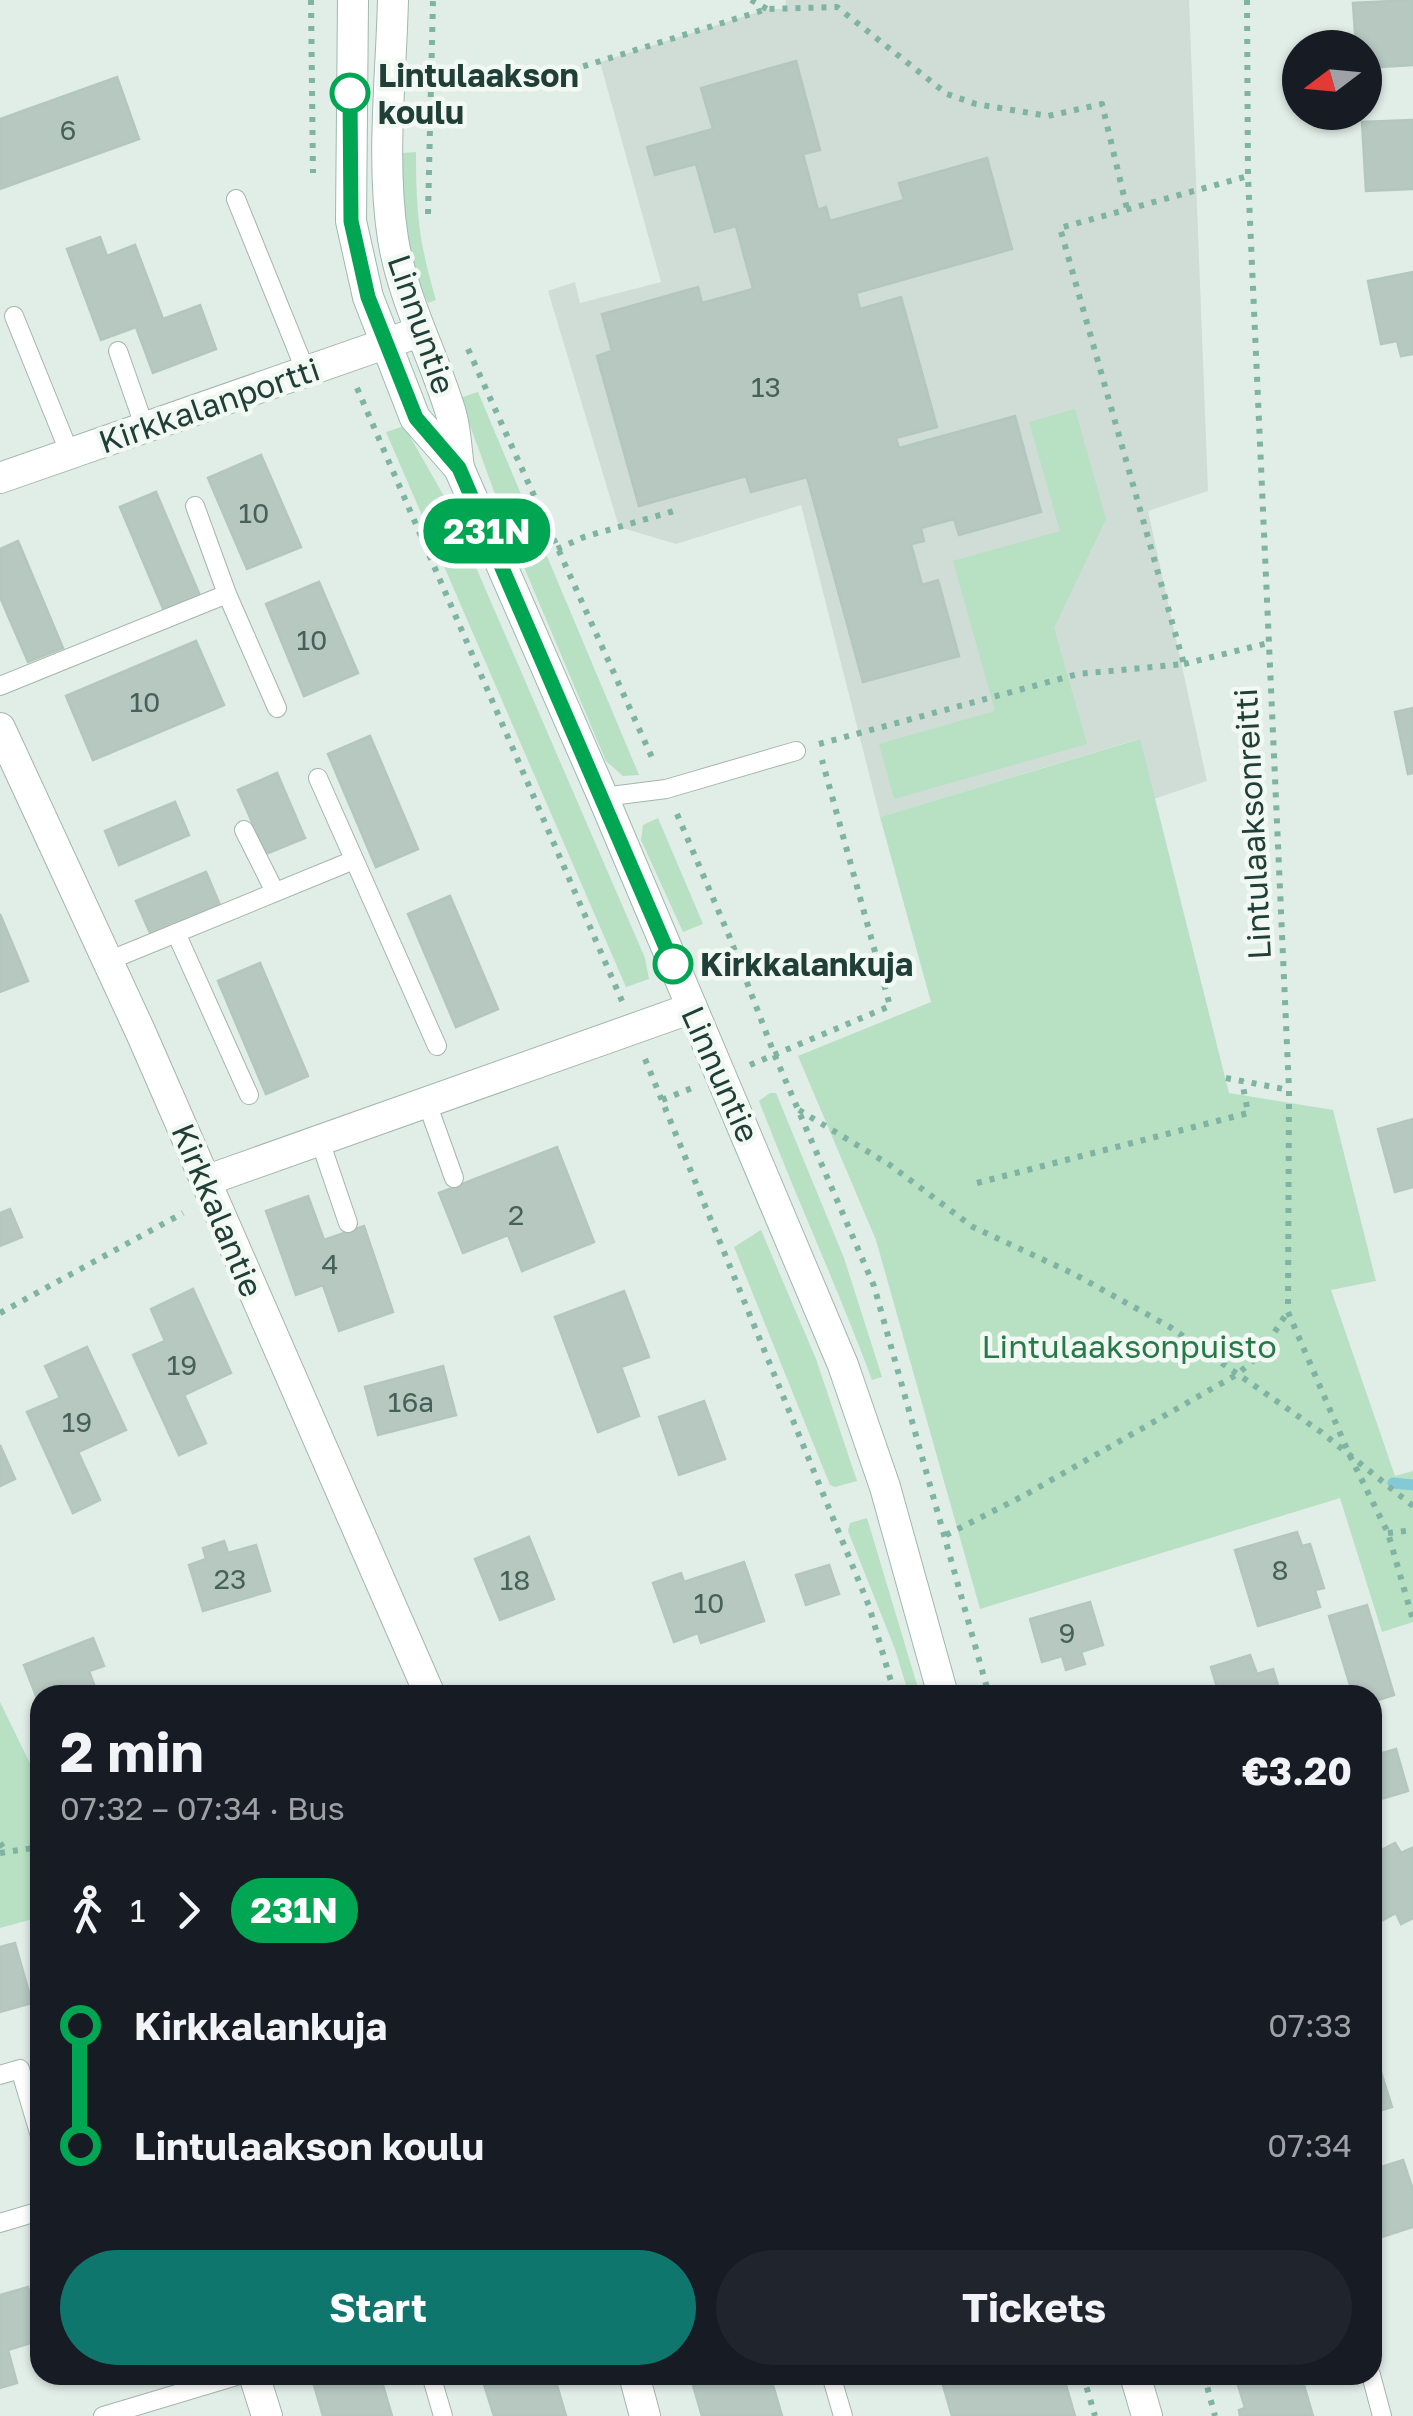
<!DOCTYPE html>
<html lang="en">
<head>
<meta charset="utf-8">
<style>
	:root { --surface:#171b24; --page:#20242c; --text:#f1f3f6; --muted:#9ea1a6; --accent:#0f766e }
	body { margin:0; font-family:"Golos Text",sans-serif; background:var(--page); color:var(--text); height:100vh; display:flex; flex-direction:column; font-size:38px; white-space:nowrap }
	* { box-sizing:border-box; margin:0 }
	p { font-size:32px; color:var(--muted) }
	.icon { flex:none; width:55px; height:55px; fill:none; stroke:currentColor; stroke-width:2; stroke-linecap:round; stroke-linejoin:round }
	.map { position:relative; flex:1; overflow:hidden }
	.details { position:absolute; left:30px; top:1685px; width:1352px; height:700px; display:flex; flex-direction:column; background:var(--surface); border-radius:30px; box-shadow:0 2px 8px #0004 }
	.details>* { flex:none }
	.badge { padding:0 20px; border-radius:32px; font-size:35px; line-height:65px }
	.needle { width:65px; rotate:254deg }
	.tools { position:absolute; left:1282px; top:30px; display:grid; gap:20px }
	.tools a { display:grid; place-items:center; width:100px; height:100px; border-radius:50%; background:var(--surface); box-shadow:0 2px 8px #0004; font-size:50px }
	.map>.badge { position:absolute; translate:-50% -50%; box-shadow:0 0 0 5px #fff }
	.legs { display:flex; align-items:center; gap:15px; height:110px; padding:0 30px; font-size:32px }
	.legs p { margin-inline-start:auto }
	.summary { display:flex; align-items:center; justify-content:space-between; height:170px; padding:0 30px }
	h1 { font-size:55px; font-weight:700; line-height:75px }
	.primary-button { display:flex; gap:20px; margin-top:auto; padding:20px 30px }
	.primary-button a { flex:1; height:115px; border-radius:60px; background:var(--accent); color:#fff; font-size:40px; font-weight:700; line-height:115px; text-align:center }
	.primary-button a+a { background:var(--page); color:var(--text) }
	ul { padding:0 30px; list-style:none }
	li { display:flex; align-items:center; gap:35px; height:120px; font-size:38px }
	li i { display:grid; place-items:center; width:15px; height:100%; margin:0 12px; background:currentColor }
	li i::after { content:''; width:25px; height:25px; margin:-12px; border:8px solid; border-radius:50%; background:var(--surface) }
	li p { margin-inline-start:auto }
	li:first-child i { background:linear-gradient(#0000 50%,currentColor 0) }
	li:last-child i { background:linear-gradient(currentColor 50%,#0000 0) }
	.map>svg:first-child { display:block }
	.built { fill:#cfddd6 }
	.green { fill:#b8e0c3 }
	.lines { fill:none; stroke-linecap:round; stroke-linejoin:round }
	.stream { stroke:#84c9d6; stroke-width:11 }
	.building { fill:#b6c8c0; stroke:#b3c7bf; stroke-width:2.5 }
	.lane-casing { stroke:#a3b5af; stroke-width:20 }
	.street-casing { stroke:#a3b5af; stroke-width:32 }
	.secondary-casing { stroke:#9eb9b0; stroke-width:32 }
	.path { stroke:#7fb3a3; stroke-width:6; stroke-dasharray:5 8; stroke-linecap:butt }
	.lane { stroke:#fff; stroke-width:18 }
	.street { stroke:#fff; stroke-width:30 }
	.secondary { stroke:#fff; stroke-width:30 }
	.line-1-casing { stroke:#fff; stroke-width:22 }
	.line-1 { stroke:#00a651; stroke-width:15 }
	.stop-1-dot { fill:#fff; stroke:#00a651; stroke-width:5 }
	.labels { text-anchor:middle; dominant-baseline:central; stroke-width:9; stroke-linejoin:round; paint-order:stroke }
	.number-label { font-size:28px; fill:#466159 }
	.stop-label { font-size:32px; font-weight:bold; fill:#203f37; stroke:#f2f9f5; text-anchor:start }
	.street-label { font-size:32px; fill:#203f37; stroke:#f2f9f5 }
	.park-label { font-size:32px; fill:#277947; stroke:#f2f9f5 }
</style>
</head>
<body>
<div class="map">
<svg width="1413" height="2416" viewBox="0 0 1413 2416">
	<rect width="100%" height="100%" fill="#e1ede7"/>
	<!-- built -->
	<polygon class="built" points="786,0 1189,0 1208,491 1148,511 1207,781 1154,799 1139,739 880,817 801,505 676,544 619,527 548,291 575,282 580,303 661,282 600,62 767,9 785,9"/>
	<!-- green -->
	<g class="green">
		<path d="M416,152C416,212 419,243 436,300L428,303C404,255 403,205 402,153Z"/>
		<polygon points="478,392 639,775 623,776 606,761 507,527 460,398"/>
		<polygon points="1075,409 1106,519 1054,628 1087,744 894,799 879,744 995,711 953,561 1060,531 1029,422"/>
		<polygon points="404,426 449,505 645,958 649,979 626,987 386,432"/>
		<polygon points="1140,739 1229,1093 1333,1110 1376,1281 1331,1290 1395,1476 1413,1471 1413,1622 1382,1632 1340,1498 980,1609 876,1240 798,1056 931,1002 880,817"/>
		<polygon points="658,818 703,924 683,932 641,840 643,825"/>
		<path d="M770,1093H776L844,1258L882,1377L872,1380C837,1286 795,1195 759,1101Z"/>
		<polygon points="761,1230 816,1359 857,1481 835,1487 830,1485 734,1247"/>
		<polygon points="867,1518 920,1695 909,1695 895,1649 848,1531 850,1523"/>
		<polygon points="0,1702 40,1784 40,1917 0,1928"/>
	</g>
	<g class="lines">
		<!-- stream -->
		<polyline class="stream" points="1393,1483 1413,1485"/>
	</g>
	<!-- building -->
	<g class="building">
		<polygon points="1413,0 1413,65 1365,68 1365,48 1356,48 1353,3"/>
		<polygon points="796,61 820,150 803,154 818,210 826,207 830,221 904,200 899,183 987,158 1012,249 856,293 860,309 901,297 937,427 896,438 899,448 1015,416 1041,512 959,535 954,519 921,528 924,541 911,544 922,585 938,580 959,656 863,682 807,477 751,492 746,476 639,506 597,356 612,351 602,314 698,287 702,303 753,289 736,226 715,232 696,164 655,175 647,147 713,129 701,88"/>
		<polygon points="117,77 139,139 0,189 0,119"/>
		<polygon points="1413,120 1413,189 1366,191 1362,122"/>
		<polygon points="100,237 107,256 135,245 163,319 200,305 216,349 153,373 136,327 101,340 67,249"/>
		<polygon points="1413,272 1413,354 1401,356 1397,341 1381,344 1368,281"/>
		<polygon points="261,455 301,547 247,569 208,478"/>
		<polygon points="156,492 201,598 165,613 120,507"/>
		<polygon points="18,541 63,648 28,662 0,597 0,549"/>
		<polygon points="319,582 358,673 304,696 266,604"/>
		<polygon points="196,641 224,705 93,760 66,696"/>
		<polygon points="1413,708 1413,773 1408,774 1395,712"/>
		<polygon points="370,736 418,849 376,867 328,754"/>
		<polygon points="277,773 305,838 266,854 238,790"/>
		<polygon points="175,802 189,835 119,865 105,831"/>
		<polygon points="206,872 220,905 151,935 136,901"/>
		<polygon points="450,896 498,1009 456,1027 408,914"/>
		<polygon points="0,914 28,981 0,992"/>
		<polygon points="260,963 308,1076 266,1094 218,981"/>
		<polygon points="1413,1119 1413,1187 1395,1192 1378,1129"/>
		<polygon points="557,1147 594,1242 522,1271 508,1235 463,1253 439,1193"/>
		<polygon points="308,1196 324,1240 364,1226 393,1312 339,1331 323,1285 296,1295 266,1211"/>
		<polygon points="10,1209 22,1237 0,1246 0,1213"/>
		<polygon points="193,1289 231,1373 184,1395 206,1443 179,1455 133,1355 165,1341 151,1309"/>
		<polygon points="624,1291 649,1357 621,1367 639,1416 598,1432 555,1317"/>
		<polygon points="87,1347 126,1430 78,1452 100,1500 73,1513 27,1412 60,1398 45,1366"/>
		<polygon points="443,1366 456,1415 378,1435 365,1387"/>
		<polygon points="704,1401 725,1459 679,1475 659,1417"/>
		<polygon points="0,1445 15,1479 0,1486"/>
		<polygon points="1297,1532 1302,1546 1310,1544 1324,1588 1315,1590 1320,1607 1258,1626 1235,1550"/>
		<polygon points="529,1537 554,1599 500,1620 475,1559"/>
		<polygon points="224,1541 228,1553 256,1545 270,1591 203,1611 189,1565 206,1559 203,1548"/>
		<polygon points="744,1562 764,1621 701,1643 698,1633 674,1642 653,1583 681,1573 684,1582"/>
		<polygon points="829,1565 839,1594 806,1605 796,1575"/>
		<polygon points="1090,1602 1103,1645 1081,1652 1085,1664 1066,1670 1062,1656 1042,1662 1030,1619"/>
		<polygon points="1367,1605 1394,1695 1372,1702 1372,1695 1353,1695 1329,1616"/>
		<polygon points="93,1638 104,1666 89,1671 98,1695 40,1695 40,1706 24,1665"/>
		<polygon points="1250,1655 1257,1674 1273,1669 1281,1695 1199,1695 1198,1692 1217,1687 1211,1667"/>
		<polygon points="1396,1749 1408,1791 1374,1801 1372,1756"/>
		<polygon points="1395,1843 1401,1853 1412,1848 1413,1850 1413,1918 1401,1924 1396,1913 1372,1926 1372,1855"/>
		<polygon points="15,1943 32,2003 0,2012 0,1947"/>
		<polygon points="1372,2044 1392,2107 1372,2113"/>
		<polygon points="1403,2160 1413,2190 1413,2227 1372,2240 1372,2170"/>
		<polygon points="28,2287 40,2328 40,2340 8,2350 17,2383 0,2388 0,2295"/>
		<polygon points="311,2375 380,2375 392,2416 323,2416"/>
		<polygon points="481,2375 554,2375 566,2416 494,2416"/>
		<polygon points="690,2375 770,2375 782,2416 702,2416"/>
		<polygon points="940,2375 1063,2375 1075,2416 952,2416"/>
		<polygon points="1235,2375 1301,2375 1313,2416 1240,2416 1239,2410 1245,2408"/>
	</g>
	<g class="lines">
		<defs>
			<g id="lane">
				<polyline points="236,199 306,372"/>
				<polyline points="14,316 70,454"/>
				<polyline points="118,351 145,428"/>
				<polyline points="195,506 227,594 277,708"/>
				<polyline points="0,686 227,594"/>
				<polyline points="318,778 437,1046"/>
				<polyline points="603,797 666,789 796,751"/>
				<polyline points="244,830 275,892"/>
				<polyline points="176,933 249,1095"/>
				<polyline points="108,961 354,860"/>
				<polyline points="427,1103 454,1178"/>
				<polyline points="320,1141 348,1223"/>
				<polyline points="0,2075 20,2069 40,2136"/>
				<polyline points="0,2223 40,2211"/>
				<polyline points="431,2375 443,2416"/>
				<polyline points="831,2375 843,2416"/>
				<polyline points="1371,2375 1382,2416"/>
				<polyline points="103,2416 240,2375"/>
			</g>
			<g id="street">
				<polyline points="0,478 419,332"/>
				<polyline points="0,728 141,1033 430,1695"/>
				<polyline points="205,1181 692,1008"/>
				<polyline points="254,2375 267,2416"/>
				<polyline points="634,2375 645,2416"/>
			</g>
			<g id="secondary">
				<polyline points="353,0 351,221 368,297 415,418 459,468"/>
				<path d="M393,0C391,78 381,162 393,239C403,299 431,350 449,407C456,426 456,448 459,468L603,797L843,1365L885,1487L943,1695"/>
				<polyline points="1135,2375 1147,2416"/>
			</g>
		</defs>
		<!-- lane casing -->
		<use href="#lane" class="lane-casing"/>
		<!-- street casing -->
		<use href="#street" class="street-casing"/>
		<!-- secondary casing -->
		<use href="#secondary" class="secondary-casing"/>
		<!-- path -->
		<g class="path">
			<polyline points="311,0 313,173"/>
			<polyline points="751,0 767,9"/>
			<polyline points="1247,0 1248,176 1289,1090 1288,1312 1349,1454 1388,1533 1413,1620"/>
			<polyline points="546,78 767,9 837,7 947,94 976,104 1048,116 1102,104 1127,209"/>
			<polyline points="428,214 433,0"/>
			<polyline points="468,349 654,762"/>
			<polyline points="357,388 622,1001"/>
			<polyline points="557,549 584,537 674,511"/>
			<polyline points="1184,664 1268,643"/>
			<polyline points="819,744 1078,674 1184,664 1060,228 1248,176"/>
			<polyline points="677,814 730,938 775,1056 874,1286 989,1695"/>
			<polyline points="645,1059 869,1606 895,1695"/>
			<polyline points="750,1065 890,1006 822,760"/>
			<polyline points="1226,1078 1289,1090"/>
			<polyline points="662,1100 692,1088"/>
			<polyline points="799,1110 890,1165 973,1227 1074,1274 1170,1327 1321,1432 1413,1506"/>
			<polyline points="977,1183 1248,1113 1242,1081"/>
			<polyline points="0,1313 183,1213"/>
			<polyline points="1388,1533 1413,1530"/>
			<polyline points="946,1535 1025,1495 1236,1375 1259,1356 1287,1313"/>
			<polyline points="0,1843 6,1852"/>
			<polyline points="0,1853 40,1847"/>
			<polyline points="1083,2375 1095,2416"/>
			<polyline points="1204,2375 1215,2416"/>
		</g>
		<!-- lane -->
		<use href="#lane" class="lane"/>
		<!-- street -->
		<use href="#street" class="street"/>
		<!-- secondary -->
		<use href="#secondary" class="secondary"/>
	</g>
	<g class="lines">
		<defs>
			<polyline id="line-1" points="350,93 351,221 368,297 416,418 459,468 673,964"/>
		</defs>
		<!-- line-1 casing -->
		<use href="#line-1" class="line-1-casing"/>
		<!-- line-1 -->
		<use href="#line-1" class="line-1"/>
	</g>
	<!-- markers -->
	<g class="stop-1-dot">
		<circle cx="350" cy="93" r="18"/>
		<circle cx="673" cy="964" r="18"/>
	</g>
	<g class="labels">
		<!-- number labels -->
		<g class="number-label">
			<text x="68" y="129">6</text>
			<text x="766" y="386">13</text>
			<text x="254" y="512">10</text>
			<text x="312" y="639">10</text>
			<text x="145" y="701">10</text>
			<text x="516" y="1214">2</text>
			<text x="330" y="1263">4</text>
			<text x="182" y="1364">19</text>
			<text x="411" y="1401">16a</text>
			<text x="77" y="1421">19</text>
			<text x="1280" y="1569">8</text>
			<text x="230" y="1578">23</text>
			<text x="515" y="1579">18</text>
			<text x="709" y="1602">10</text>
			<text x="1067" y="1632">9</text>
		</g>
		<!-- stop labels -->
		<g class="stop-label">
			<text x="378" y="75">Lintulaakson<tspan x="378" dy="37">koulu</tspan></text>
			<text x="700" y="964">Kirkkalankuja</text>
		</g>
		<!-- street labels -->
		<g class="street-label">
			<text transform="translate(422 324) rotate(71)">Linnuntie</text>
			<text transform="translate(209 405) rotate(-19)">Kirkkalanportti</text>
			<text transform="translate(1252 824) rotate(-93)">Lintulaaksonreitti</text>
			<text transform="translate(721 1074) rotate(66)">Linnuntie</text>
			<text transform="translate(218 1210) rotate(67)">Kirkkalantie</text>
		</g>
		<!-- park labels -->
		<g class="park-label">
			<text x="1129" y="1346">Lintulaaksonpuisto</text>
		</g>
	</g>
</svg>
<div class="tools">
<a><svg class="needle" viewBox="-14 -14 28 28"><path d="M0-13l5 13h-10z" fill="#e53935"/><path d="M0 13l5-13h-10z" fill="#9ea1a6"/></svg></a>
</div>
<b class="badge" style="left:487px;top:531px;background:#00a651;color:#fff">231N</b>
<section class="details">
<div class="summary"><div><h1>2 min</h1><p>07:32 – 07:34 · Bus</p></div><b>€3.20</b></div>
<div class="legs"><svg class="icon" aria-label="walk" viewBox="0 0 24 24"><circle cx="13" cy="4" r="2"/><path d="M13 8l-2 6 4 7M11 14l-3 7M7 12l3-4h3l4 4"/></svg>1<svg class="icon" aria-label="forward" viewBox="0 0 24 24"><path d="M9 5l7 7-7 7"/></svg><b class="badge" style="background:#00a651;color:#fff">231N</b></div>
<ul>
<li><i style="color:#00a651"></i><b>Kirkkalankuja</b><p>07:33</p></li>
<li><i style="color:#00a651"></i><b>Lintulaakson koulu</b><p>07:34</p></li>
</ul>
<div class="primary-button"><a>Start</a><a>Tickets</a></div>
</section>
</div>
</body>
</html>
